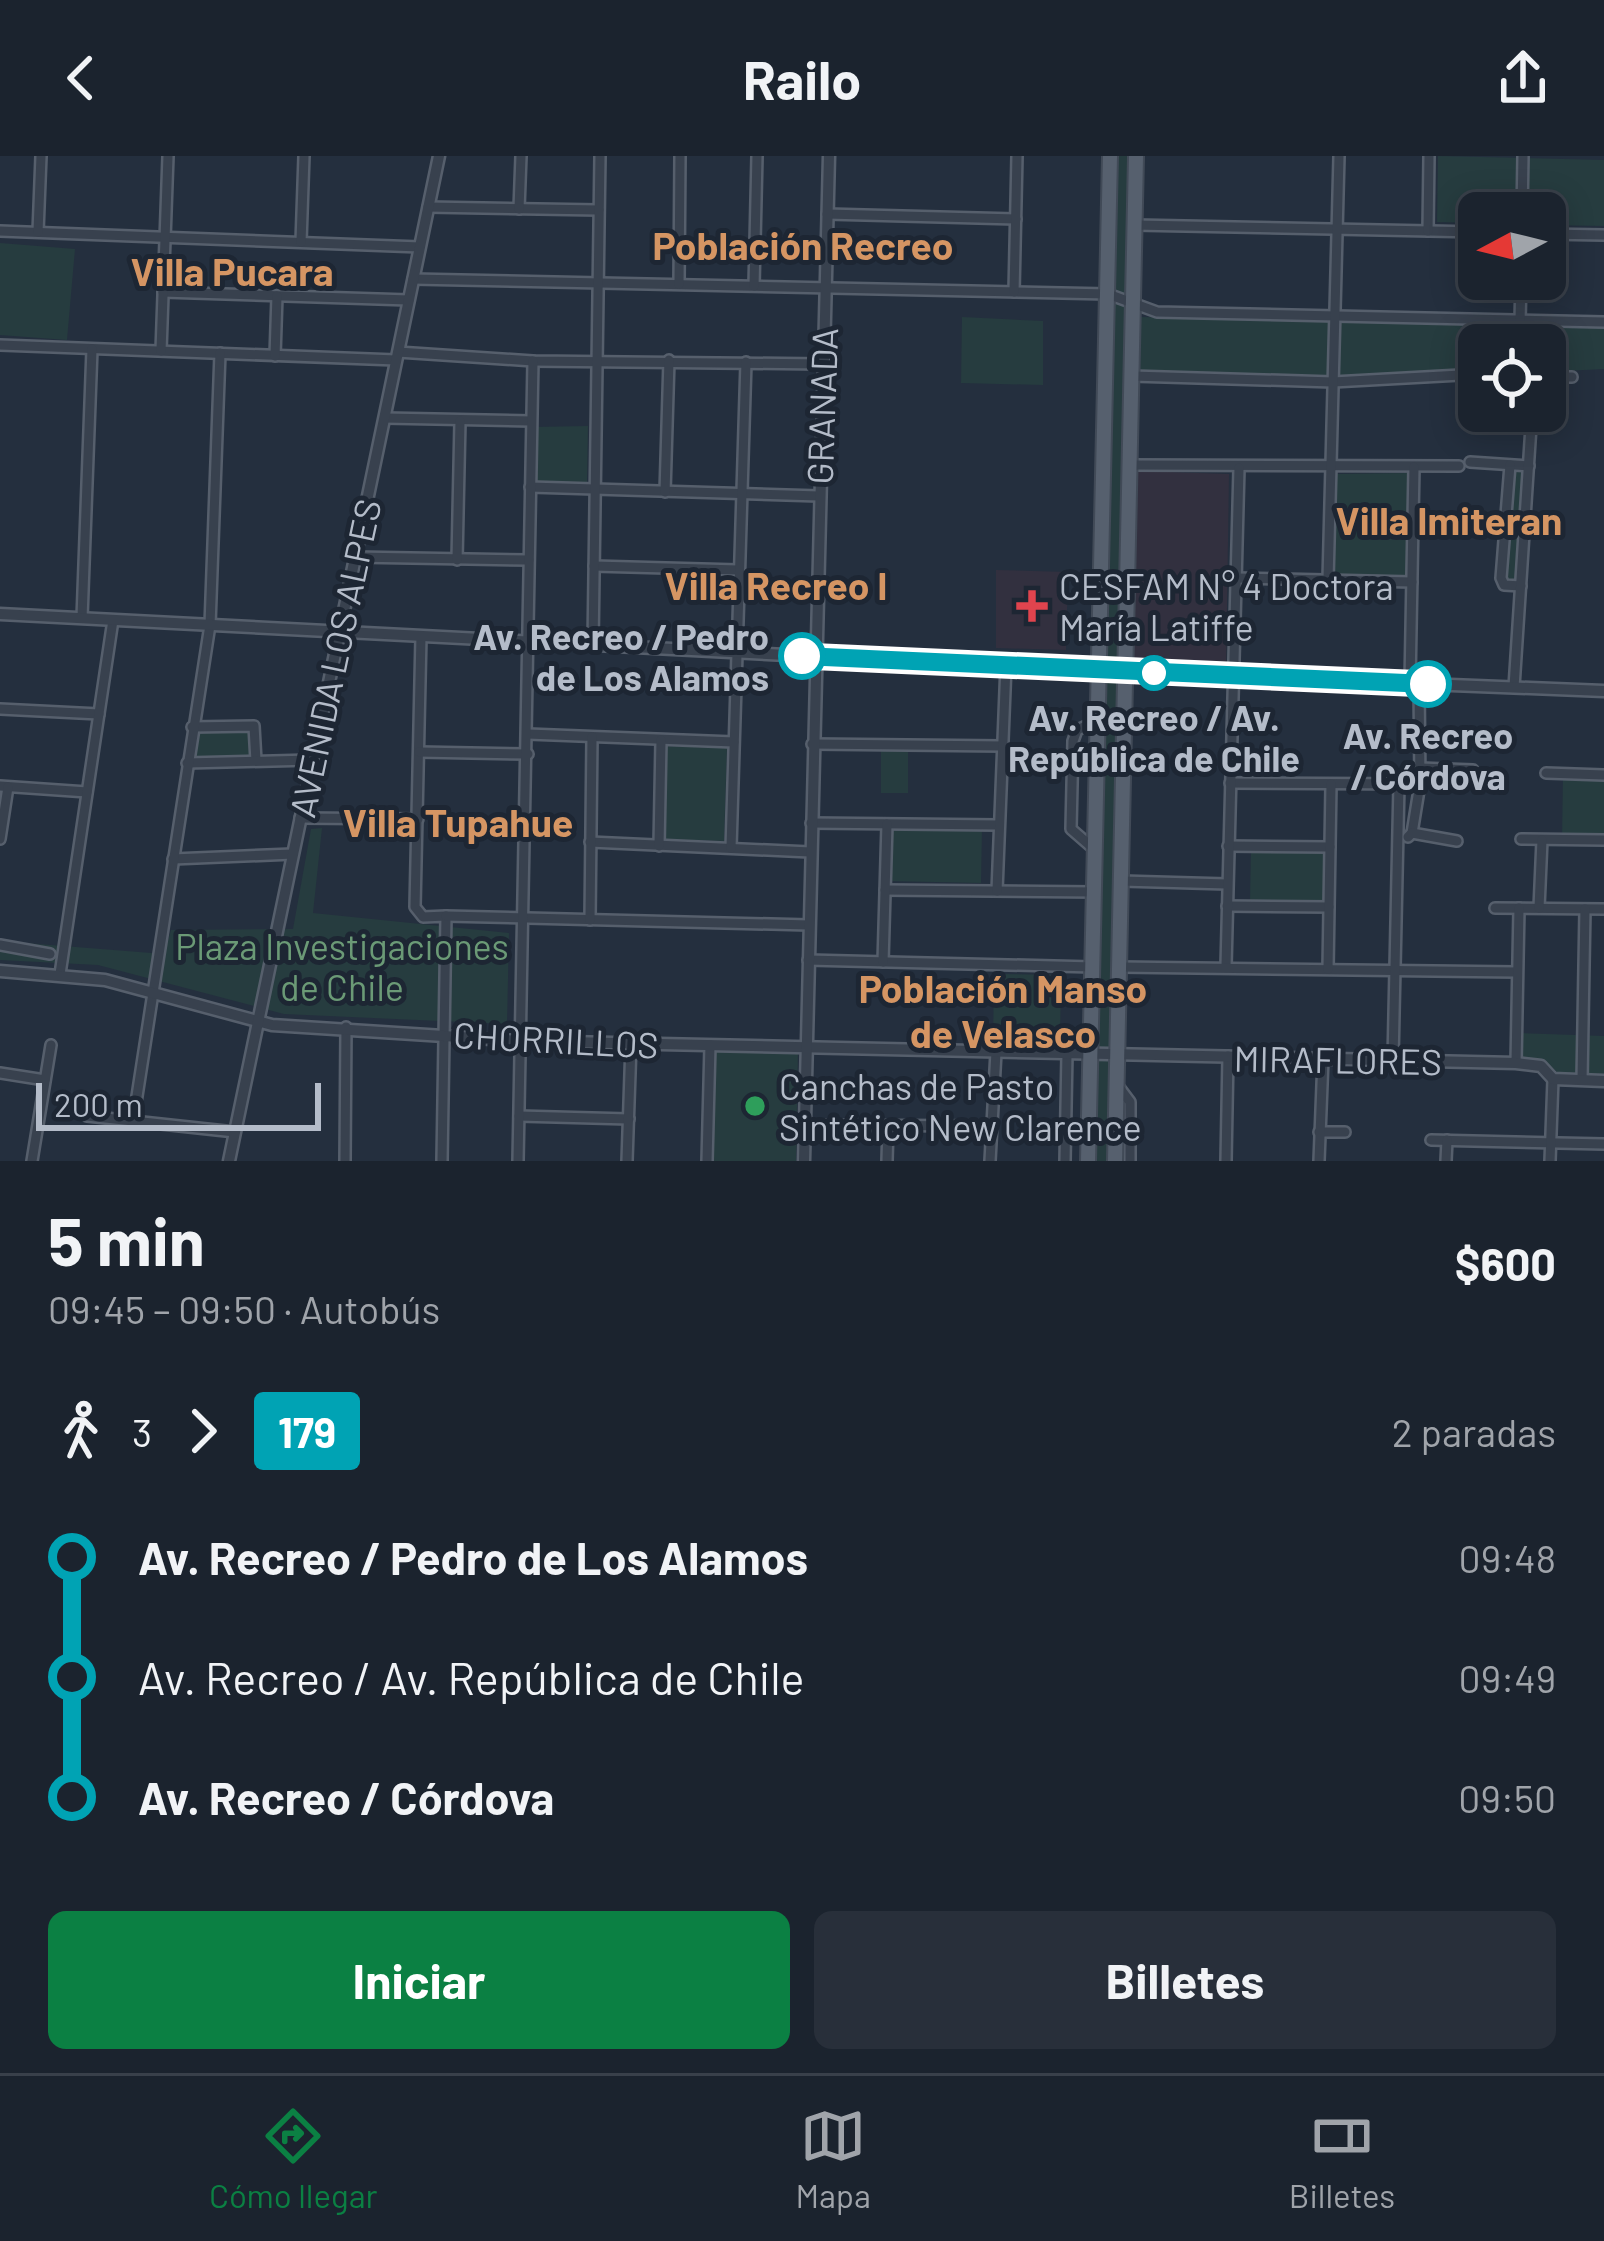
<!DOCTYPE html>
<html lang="es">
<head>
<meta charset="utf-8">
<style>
	:root { --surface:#1b232e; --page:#282f3a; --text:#f1f3f6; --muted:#a0a4aa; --line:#39404a; --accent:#0b8043 }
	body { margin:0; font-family:Barlow,sans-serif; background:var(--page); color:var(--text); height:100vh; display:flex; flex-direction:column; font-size:45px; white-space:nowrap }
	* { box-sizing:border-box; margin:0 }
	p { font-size:39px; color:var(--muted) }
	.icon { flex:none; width:66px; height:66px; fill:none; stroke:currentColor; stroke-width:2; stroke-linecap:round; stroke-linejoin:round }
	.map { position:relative; height:1005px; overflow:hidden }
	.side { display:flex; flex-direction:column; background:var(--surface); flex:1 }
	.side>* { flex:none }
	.badge { padding:0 24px; border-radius:9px; font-size:42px; line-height:78px }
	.needle { width:78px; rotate:263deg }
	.tools { position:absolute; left:1458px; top:36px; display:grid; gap:24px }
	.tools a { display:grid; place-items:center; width:108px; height:108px; border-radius:18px; background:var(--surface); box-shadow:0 6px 30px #0003,0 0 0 3px var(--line); font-size:60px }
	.scale { position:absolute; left:36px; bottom:30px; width:285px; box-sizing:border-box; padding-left:12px; border:6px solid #b4bcc9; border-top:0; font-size:33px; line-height:42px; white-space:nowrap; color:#b4bcc9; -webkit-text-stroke:9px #1d2633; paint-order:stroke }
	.map>.badge { position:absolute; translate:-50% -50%; box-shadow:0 0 0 6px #fff }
	.legs { display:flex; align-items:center; gap:18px; height:132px; padding:0 48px; font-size:39px }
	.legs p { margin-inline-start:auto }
	.head { display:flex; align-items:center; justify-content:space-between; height:204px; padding:0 48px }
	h1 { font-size:66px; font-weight:700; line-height:90px }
	.primary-button { display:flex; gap:24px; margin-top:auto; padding:24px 48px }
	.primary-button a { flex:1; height:138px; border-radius:18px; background:var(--accent); color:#fff; font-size:48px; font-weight:700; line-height:138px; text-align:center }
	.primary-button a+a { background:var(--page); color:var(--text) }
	ul { padding:0 48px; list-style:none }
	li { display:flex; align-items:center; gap:42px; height:120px; font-size:45px }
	li i { display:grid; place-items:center; width:18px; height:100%; margin:0 15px; background:currentColor }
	li i::after { content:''; width:30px; height:30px; margin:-15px; border:9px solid; border-radius:50%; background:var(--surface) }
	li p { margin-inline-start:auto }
	li:first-child i { background:linear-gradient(#0000 50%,currentColor 0) }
	li:last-child i { background:linear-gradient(currentColor 50%,#0000 0) }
	header { display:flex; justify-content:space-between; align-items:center; height:156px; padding:0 48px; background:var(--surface); font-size:54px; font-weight:700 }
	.menu { display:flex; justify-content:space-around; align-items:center; height:168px; border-top:3px solid var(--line); background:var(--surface); font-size:33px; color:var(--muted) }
	.menu a { display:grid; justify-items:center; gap:6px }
	.menu .on { color:var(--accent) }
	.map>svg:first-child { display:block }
	.medical { fill:#32303f }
	.green { fill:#263c3f }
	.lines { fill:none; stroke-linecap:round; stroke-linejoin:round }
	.minor-casing { stroke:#565f6c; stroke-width:14 }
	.tertiary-casing { stroke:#565f6c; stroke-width:15 }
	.primary-casing { stroke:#414a57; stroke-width:18 }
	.minor { stroke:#38414e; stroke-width:9 }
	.tertiary { stroke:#38414e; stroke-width:10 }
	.primary { stroke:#56606e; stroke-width:14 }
	.line-1-casing { stroke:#fff; stroke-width:27 }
	.line-1 { stroke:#00a3b4; stroke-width:18 }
	.health-dot { fill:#e0444e; stroke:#1d2633; stroke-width:4.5 }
	.stop-1-dot { fill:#fff; stroke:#00a3b4; stroke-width:6 }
	.leisure-dot { fill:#2e9e5b; stroke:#1d2633; stroke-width:4.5 }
	.labels { text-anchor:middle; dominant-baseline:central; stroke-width:10; stroke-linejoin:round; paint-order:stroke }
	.street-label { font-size:36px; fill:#b4bcc9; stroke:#1d2633 }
	.poi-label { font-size:36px; fill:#b4bcc9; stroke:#1d2633; text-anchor:start }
	.stop-label { font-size:36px; font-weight:bold; fill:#b4bcc9; stroke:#1d2633 }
	.park-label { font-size:36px; fill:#6b9a76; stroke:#1d2633 }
	.neighbourhood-label { font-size:39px; font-weight:bold; fill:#d59563; stroke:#1d2633 }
</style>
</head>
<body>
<header><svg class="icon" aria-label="back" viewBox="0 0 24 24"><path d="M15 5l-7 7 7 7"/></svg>Railo<svg class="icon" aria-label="share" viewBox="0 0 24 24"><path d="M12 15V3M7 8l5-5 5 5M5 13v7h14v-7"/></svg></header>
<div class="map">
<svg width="1604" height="1005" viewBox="0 0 1604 1005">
	<rect width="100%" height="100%" fill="#242f3e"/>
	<!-- medical -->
	<g class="medical">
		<polygon points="1138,315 1229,318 1226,518 1132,512"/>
		<polygon points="996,414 1068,416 1066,494 996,492"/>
	</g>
	<!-- green -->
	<g class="green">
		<polygon points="1118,0 1132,0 1111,1005 1096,1005"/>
		<polygon points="1438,0 1604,4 1604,70 1545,69 1545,57 1479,57 1479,67 1437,66"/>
		<polygon points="0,87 75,93 67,184 0,179"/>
		<polygon points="962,161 1043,165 1043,229 961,227"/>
		<polygon points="1141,161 1604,171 1604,213 1545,216 1545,189 1479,189 1479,216 1446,222 1140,216"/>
		<polygon points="588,270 587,328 532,327 533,271"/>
		<polygon points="1510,309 1529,310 1521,430 1504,429"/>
		<polygon points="1408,317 1406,420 1334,419 1336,318"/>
		<polygon points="194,571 249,571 259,578 254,602 193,606"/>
		<polygon points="662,590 727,592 724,685 660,683"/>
		<rect x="881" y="594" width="27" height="43"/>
		<polygon points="1563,618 1604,619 1604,684 1562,684"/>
		<polygon points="322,672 313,757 509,777 507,868 284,858 98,809 0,804 0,785 164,798 171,774 293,773 311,673"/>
		<polygon points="982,673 981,727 888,725 890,675"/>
		<polygon points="1251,695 1325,696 1324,746 1250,745"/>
		<polygon points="994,818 1061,819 1060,889 993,888"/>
		<polygon points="1520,877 1604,880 1604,918 1557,916 1544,904 1519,903"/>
		<polygon points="714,893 798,895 796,1005 712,1005"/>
	</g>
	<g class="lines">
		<defs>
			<g id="minor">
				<polyline points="428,51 599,54"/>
				<polyline points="519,53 521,0"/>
				<polyline points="1522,57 1523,0"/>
				<polyline points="827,58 1016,63"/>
				<polyline points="1135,69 1479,76"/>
				<polyline points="0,75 420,91"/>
				<polyline points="1428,75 1429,0"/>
				<polyline points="38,76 41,0"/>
				<polyline points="1545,78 1604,79"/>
				<polyline points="301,86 304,0"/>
				<polyline points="413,123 1108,138 1157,156 1604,166"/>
				<polyline points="679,128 680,0"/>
				<polyline points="754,130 757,0"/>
				<polyline points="163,136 409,144"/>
				<polyline points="1014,136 1017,0"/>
				<polyline points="1520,165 1521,123"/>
				<polyline points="0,189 396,204"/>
				<polyline points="161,195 168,0"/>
				<polyline points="398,196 533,205 823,208"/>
				<polyline points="275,200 277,140"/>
				<polyline points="1132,220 1333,226 1479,218"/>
				<polyline points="1545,221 1572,221"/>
				<polyline points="385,262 531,265"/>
				<polyline points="1470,306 1529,310"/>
				<polyline points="1130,309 1459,310"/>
				<polyline points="1510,309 1501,422 1504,429 1521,430"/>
				<polyline points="530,331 819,340"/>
				<polyline points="665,336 669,204"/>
				<polyline points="355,401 529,404"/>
				<polyline points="457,404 460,265"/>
				<polyline points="594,410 738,414"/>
				<polyline points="1236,422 1412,426"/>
				<polyline points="1328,424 1339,0"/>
				<polyline points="82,462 92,193"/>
				<polyline points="421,480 415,751 423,761 446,760 442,1005"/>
				<polyline points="593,489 600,0"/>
				<polyline points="1410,527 1414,311"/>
				<polyline points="1514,531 1532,255"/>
				<polyline points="0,553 99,558"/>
				<polyline points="192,571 254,570 256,605"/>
				<polyline points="528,578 734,586"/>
				<polyline points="812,588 1003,590"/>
				<polyline points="419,596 528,598"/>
				<polyline points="187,607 311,604"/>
				<polyline points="1420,612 1473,614"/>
				<polyline points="1546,617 1604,619"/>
				<polyline points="1230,627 1420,628"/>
				<polyline points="0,630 87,636"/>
				<polyline points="300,662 418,663"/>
				<polyline points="811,667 998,669"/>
				<polyline points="1412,677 1420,628 1419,528"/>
				<polyline points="1408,681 1412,677 1457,685"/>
				<polyline points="0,683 8,631"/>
				<polyline points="1521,683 1604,684"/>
				<polyline points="590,686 810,696"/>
				<polyline points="659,690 661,584"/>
				<polyline points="1228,690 1330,691"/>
				<polyline points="731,692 746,206"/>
				<polyline points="1094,693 1071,673 1073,585 1077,574 1099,564"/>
				<polyline points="173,703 293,698"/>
				<polyline points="1122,725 1227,728"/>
				<polyline points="885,734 1095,736"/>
				<polyline points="997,735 1006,509"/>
				<polyline points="1227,750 1329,751"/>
				<polyline points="1495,752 1604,753"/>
				<polyline points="1539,752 1542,684"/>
				<polyline points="446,760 809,769"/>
				<polyline points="590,764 592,581"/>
				<polyline points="0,789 50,798"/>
				<polyline points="808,804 1093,811"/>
				<polyline points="883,806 887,668"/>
				<polyline points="1226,810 1239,312"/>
				<polyline points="1120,811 1516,816"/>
				<polyline points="1328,813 1331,628"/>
				<polyline points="60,818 113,464"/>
				<polyline points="1393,904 1399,628"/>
				<polyline points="1516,907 1519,752"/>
				<polyline points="0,917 45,924"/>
				<polyline points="1582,924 1585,753"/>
				<polyline points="1118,930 1130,946 1130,1005"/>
				<polyline points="87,960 235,976"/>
				<polyline points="519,960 629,963"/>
				<polyline points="133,966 210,469 220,197"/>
				<polyline points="805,969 992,970"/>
				<polyline points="1319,976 1345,976"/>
				<polyline points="1431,984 1604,988"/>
				<polyline points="32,1005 51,889"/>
				<polyline points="345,1005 346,871"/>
				<polyline points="518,1005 533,205"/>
				<polyline points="627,1005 631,888"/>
				<polyline points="707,1005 710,889"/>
				<polyline points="887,1005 888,970"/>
				<polyline points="990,1005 996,896"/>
				<polyline points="1065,1005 1067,897"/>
				<polyline points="1226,1005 1228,900"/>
				<polyline points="1319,1005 1323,903"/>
				<polyline points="1446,1005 1447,984"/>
				<polyline points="1550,1005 1553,923"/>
			</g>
			<g id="tertiary">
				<polyline points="0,458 1075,514 1604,535"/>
				<polyline points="0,815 105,824 272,869 521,885 1516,907 1541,910 1553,923 1604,925"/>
				<polyline points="229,1005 439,0"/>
				<polyline points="804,1005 829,0"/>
			</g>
			<g id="primary">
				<polyline points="1088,1005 1110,0"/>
				<polyline points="1115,1005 1136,0"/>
			</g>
		</defs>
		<!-- minor casing -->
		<use href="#minor" class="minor-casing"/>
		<!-- tertiary casing -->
		<use href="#tertiary" class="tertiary-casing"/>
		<!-- primary casing -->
		<use href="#primary" class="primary-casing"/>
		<!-- minor -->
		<use href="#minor" class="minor"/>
		<!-- tertiary -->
		<use href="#tertiary" class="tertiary"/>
		<!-- primary -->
		<use href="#primary" class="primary"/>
	</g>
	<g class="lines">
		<defs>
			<polyline id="line-1" points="802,500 1428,528"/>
		</defs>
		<!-- line-1 casing -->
		<use href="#line-1" class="line-1-casing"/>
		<!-- line-1 -->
		<use href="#line-1" class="line-1"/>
	</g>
	<!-- markers -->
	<path class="health-dot" d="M1026 432h12v12h12v12h-12v12h-12v-12h-12v-12h12z"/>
	<g class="stop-1-dot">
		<circle cx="802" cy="500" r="21"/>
		<circle cx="1154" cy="517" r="15"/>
		<circle cx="1428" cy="528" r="21"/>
	</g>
	<circle class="leisure-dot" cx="755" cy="950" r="12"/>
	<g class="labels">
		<!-- street labels -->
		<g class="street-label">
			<text transform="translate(821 250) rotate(-88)">GRANADA</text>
			<text transform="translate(334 502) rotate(-78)">AVENIDA LOS ALPES</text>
			<text transform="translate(556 883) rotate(3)">CHORRILLOS</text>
			<text transform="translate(1338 903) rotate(1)">MIRAFLORES</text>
		</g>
		<!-- poi labels -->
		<g class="poi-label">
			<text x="1059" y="429">CESFAM N° 4 Doctora<tspan x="1059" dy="41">María Latiffe</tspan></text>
			<text x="779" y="929">Canchas de Pasto<tspan x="779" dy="41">Sintético New Clarence</tspan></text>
		</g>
		<!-- stop labels -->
		<g class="stop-label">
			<text x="769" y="479" text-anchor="end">Av. Recreo / Pedro<tspan x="769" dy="41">de Los Alamos</tspan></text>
			<text x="1154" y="560">Av. Recreo / Av.<tspan x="1154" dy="41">República de Chile</tspan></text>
			<text x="1428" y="578">Av. Recreo<tspan x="1428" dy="41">/ Córdova</tspan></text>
		</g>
		<!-- park labels -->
		<g class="park-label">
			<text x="342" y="789">Plaza Investigaciones<tspan x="342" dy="41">de Chile</tspan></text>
		</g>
		<!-- neighbourhood labels -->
		<g class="neighbourhood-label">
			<text x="803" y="88">Población Recreo</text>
			<text x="232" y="114">Villa Pucara</text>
			<text x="1449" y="363">Villa Imiteran</text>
			<text x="776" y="428">Villa Recreo I</text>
			<text x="458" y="665">Villa Tupahue</text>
			<text x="1003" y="831">Población Manso<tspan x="1003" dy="45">de Velasco</tspan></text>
		</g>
	</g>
</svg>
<div class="tools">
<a><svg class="needle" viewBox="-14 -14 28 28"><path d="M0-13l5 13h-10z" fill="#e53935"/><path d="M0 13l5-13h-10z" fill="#a0a4aa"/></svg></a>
<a><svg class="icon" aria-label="locate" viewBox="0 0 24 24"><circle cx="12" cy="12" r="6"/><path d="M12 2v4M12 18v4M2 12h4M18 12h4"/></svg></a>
</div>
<div class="scale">200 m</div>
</div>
<section class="side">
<div class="head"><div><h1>5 min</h1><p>09:45 – 09:50 · Autobús</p></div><b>$600</b></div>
<div class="legs"><svg class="icon" aria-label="walk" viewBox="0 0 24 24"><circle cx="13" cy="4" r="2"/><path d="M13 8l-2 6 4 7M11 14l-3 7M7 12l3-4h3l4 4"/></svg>3<svg class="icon" aria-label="forward" viewBox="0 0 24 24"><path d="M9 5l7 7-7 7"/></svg><b class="badge" style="background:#00a3b4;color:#fff">179</b><p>2 paradas</p></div>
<ul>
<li><i style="color:#00a3b4"></i><b>Av. Recreo / Pedro de Los Alamos</b><p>09:48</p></li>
<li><i style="color:#00a3b4"></i><span>Av. Recreo / Av. República de Chile</span><p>09:49</p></li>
<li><i style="color:#00a3b4"></i><b>Av. Recreo / Córdova</b><p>09:50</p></li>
</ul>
<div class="primary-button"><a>Iniciar</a><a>Billetes</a></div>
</section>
<nav class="menu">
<a class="on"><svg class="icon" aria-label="directions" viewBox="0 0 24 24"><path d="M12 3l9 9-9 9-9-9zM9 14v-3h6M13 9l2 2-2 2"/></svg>Cómo llegar</a>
<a><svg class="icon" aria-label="map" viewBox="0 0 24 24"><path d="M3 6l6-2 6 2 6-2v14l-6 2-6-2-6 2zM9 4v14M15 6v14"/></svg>Mapa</a>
<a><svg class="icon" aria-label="tickets" viewBox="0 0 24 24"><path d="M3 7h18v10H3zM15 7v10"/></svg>Billetes</a>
</nav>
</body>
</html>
